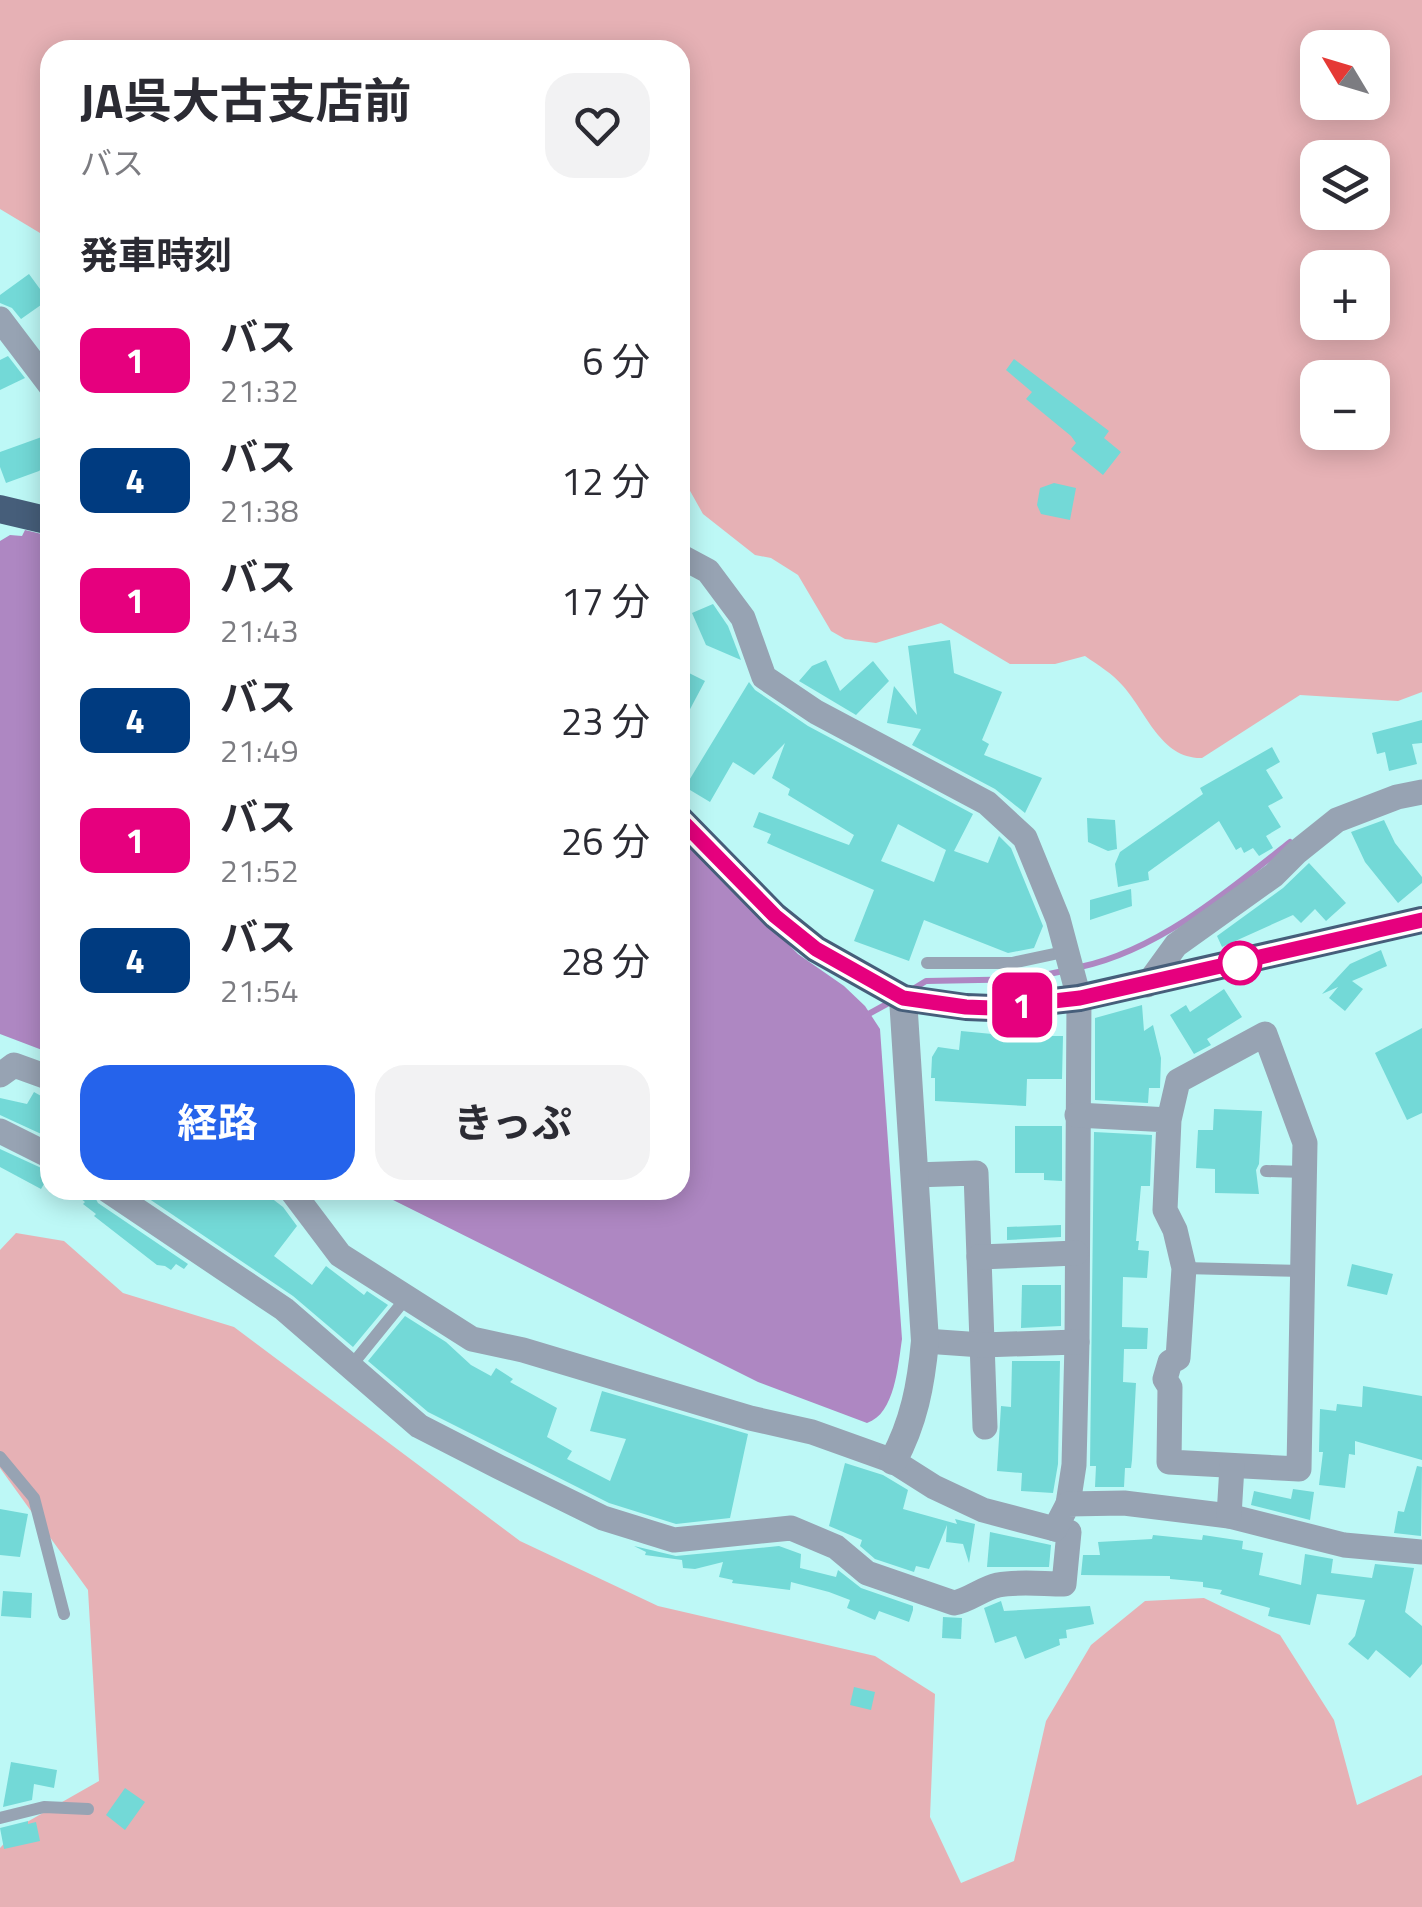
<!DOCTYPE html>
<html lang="ja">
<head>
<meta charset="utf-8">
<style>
	:root { --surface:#fff; --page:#f2f2f3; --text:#2b2b33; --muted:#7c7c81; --accent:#2563eb }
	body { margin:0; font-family:"Titillium Web","Noto Sans JP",sans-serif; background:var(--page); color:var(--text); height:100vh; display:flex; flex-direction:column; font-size:38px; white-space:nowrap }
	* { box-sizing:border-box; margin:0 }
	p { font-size:32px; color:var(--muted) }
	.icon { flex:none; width:55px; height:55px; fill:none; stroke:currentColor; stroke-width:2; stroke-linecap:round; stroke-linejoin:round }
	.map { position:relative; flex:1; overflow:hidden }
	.drawer { position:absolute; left:40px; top:40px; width:650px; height:1160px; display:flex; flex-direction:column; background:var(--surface); border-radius:30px; box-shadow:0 5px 25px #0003 }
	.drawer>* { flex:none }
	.badge { padding:0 20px; border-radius:15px; font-size:35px; line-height:65px }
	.needle { width:65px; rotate:308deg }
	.controls { position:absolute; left:1300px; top:30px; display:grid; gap:20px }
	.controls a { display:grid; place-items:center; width:90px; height:90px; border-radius:20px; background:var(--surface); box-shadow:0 5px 25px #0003; font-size:50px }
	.map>.badge { position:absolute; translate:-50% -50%; box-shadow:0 0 0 5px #fff }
	h2 { padding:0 40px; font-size:38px; line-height:90px }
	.round { display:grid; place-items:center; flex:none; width:105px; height:105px; border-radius:30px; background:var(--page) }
	.summary { display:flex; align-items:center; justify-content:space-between; height:170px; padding:0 40px }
	h1 { font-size:48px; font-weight:700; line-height:75px }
	.cta { display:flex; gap:20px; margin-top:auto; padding:20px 40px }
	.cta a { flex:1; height:115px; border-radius:30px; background:var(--accent); color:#fff; font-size:40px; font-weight:700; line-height:115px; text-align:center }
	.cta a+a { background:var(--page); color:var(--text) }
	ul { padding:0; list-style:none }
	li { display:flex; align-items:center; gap:30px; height:120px; padding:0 40px }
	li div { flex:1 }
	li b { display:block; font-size:38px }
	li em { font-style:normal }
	li .badge { min-width:110px; font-weight:700; text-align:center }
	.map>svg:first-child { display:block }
	.green { fill:#e6b1b5; fill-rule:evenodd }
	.water { fill:#ae87c2 }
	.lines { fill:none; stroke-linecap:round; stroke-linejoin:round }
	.stream { stroke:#ae87c2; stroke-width:6 }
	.building { fill:#73d9d7; fill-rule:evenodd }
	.service { stroke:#97a3b3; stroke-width:12 }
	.minor { stroke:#97a3b3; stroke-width:25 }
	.tertiary { stroke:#97a3b3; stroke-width:28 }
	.trunk { stroke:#465e7a; stroke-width:28 }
	.line-casing { stroke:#fff; stroke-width:22 }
	.line { stroke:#e6007e; stroke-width:15 }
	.stop-dot { fill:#fff; stroke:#e6007e; stroke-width:5 }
</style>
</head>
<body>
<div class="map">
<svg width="1422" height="1907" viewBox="0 0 1422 1907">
	<rect width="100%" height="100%" fill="#bdf8f6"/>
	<!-- green -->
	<g class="green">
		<path d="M0,0H1422V692L1398,701L1300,695L1202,758C1161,759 1147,713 1123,686C1113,674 1098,665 1085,656L1055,664H1010L941,623L876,643L845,639L831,631L798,575L771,558L755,555L703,514L680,473V50H50V239L0,209ZM1318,48H1372V102H1318ZM1318,158H1372V212H1318ZM1318,268H1372V322H1318ZM1318,378H1372V432H1318Z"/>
		<polygon points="16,1233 64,1241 123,1293 234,1327 520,1541 658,1606 875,1656 935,1694 930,1817 961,1883 1014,1861 1046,1721 1091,1645 1145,1601 1204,1598 1280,1635 1334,1720 1357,1805 1422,1775 1422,1907 0,1907 0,1848 20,1826 99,1781 88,1590 0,1468 0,1250"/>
	</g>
	<!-- water -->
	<g class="water">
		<polygon points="25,530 50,536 50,1053 0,1034 0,541 10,535 22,536"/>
		<path d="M680,835L798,954L844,986L865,1006L880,1029L902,1339C898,1365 895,1414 867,1423L758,1382L373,1190H680Z"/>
	</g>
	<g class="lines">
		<!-- stream -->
		<g class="stream">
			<path d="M1080,967C1157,951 1230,890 1290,842"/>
			<polyline points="913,989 926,981 1025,979 1068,970"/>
			<polyline points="865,1016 894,1000"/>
		</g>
	</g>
	<!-- building -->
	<g class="building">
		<polygon points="29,274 48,300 21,319 12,308 0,303 0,295"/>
		<polygon points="8,356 25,378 0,390 0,360"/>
		<polygon points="1014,359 1109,431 1104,438 1121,452 1103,475 1071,449 1076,443 1071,436 1026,399 1032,392 1006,370"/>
		<polygon points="50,434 50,462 39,471 6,483 0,467 0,452"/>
		<polygon points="1054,483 1076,488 1070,520 1041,514 1037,505 1040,488"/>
		<polygon points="713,604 728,626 741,660 706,645 692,613"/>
		<polygon points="950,640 954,673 1002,692 982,740 989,744 984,755 1042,778 1025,813 995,789 912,745 921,729 887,723 894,686 917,715 908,646"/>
		<polygon points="826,660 840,691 873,661 889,681 856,715 799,681 812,666"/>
		<polygon points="685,671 705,681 680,728 680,680"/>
		<path d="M749,682L755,690L808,726L973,814L954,851L988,863L999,836L1011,848L1043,926L1034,948L1008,953L924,920L909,961L854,941L874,890L767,843L771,834L753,827L759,812L849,845L854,835L788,795L790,789L772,778L785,743L754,775L733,762L710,802L685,787ZM898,824L946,850L934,882L881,861Z"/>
		<polygon points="1422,720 1422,743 1412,744 1417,764 1389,771 1385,752 1377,754 1372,733"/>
		<polygon points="1272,747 1280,762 1266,770 1283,798 1268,806 1281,827 1266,836 1273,848 1259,856 1253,848 1244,853 1241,847 1236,850 1219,821 1148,872 1149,880 1118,887 1115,864 1120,852 1203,794 1200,788"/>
		<polygon points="1087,818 1115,820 1117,849 1108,851 1088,842"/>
		<polygon points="1384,820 1395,843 1422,877 1422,883 1398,903 1365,862 1351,832"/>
		<polygon points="1309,863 1346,903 1326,921 1315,909 1301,923 1293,915 1222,947 1217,936 1283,888"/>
		<polygon points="1131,889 1132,906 1090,920 1090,900"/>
		<polygon points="1381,950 1387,966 1352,981 1363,989 1345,1011 1329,998 1338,987 1322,994 1350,964"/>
		<polygon points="1224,989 1242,1017 1207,1039 1211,1045 1194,1054 1170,1015 1186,1005 1190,1012"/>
		<polygon points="1142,1005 1144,1031 1153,1025 1161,1058 1160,1088 1149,1088 1148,1103 1095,1100 1095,1018"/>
		<polygon points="1422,1028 1422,1113 1407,1120 1375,1053"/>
		<polygon points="1013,1029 1051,1029 1051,1036 1063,1036 1062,1079 1027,1079 1026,1106 935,1101 935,1078 931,1078 932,1057 938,1047 959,1050 961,1031 1013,1036"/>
		<polygon points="34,1092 50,1101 50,1138 0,1115 0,1098 27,1104"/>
		<polygon points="1214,1109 1262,1111 1259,1164 1256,1170 1259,1194 1215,1193 1215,1169 1196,1168 1198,1130 1213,1130"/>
		<polygon points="1015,1126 1062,1126 1062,1181 1044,1180 1044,1173 1015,1173"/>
		<polygon points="1094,1132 1152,1135 1150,1186 1141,1186 1136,1241 1139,1241 1138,1250 1149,1251 1147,1278 1123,1277 1122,1327 1148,1328 1147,1349 1124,1349 1123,1382 1136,1383 1132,1460 1131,1468 1125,1468 1124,1487 1095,1487 1096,1466 1090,1466"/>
		<polygon points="0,1149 50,1172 50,1187 44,1184 41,1189 0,1167"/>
		<polygon points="70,1190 91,1190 98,1203 188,1264 184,1269 176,1264 171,1270 165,1266 157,1265 94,1216 96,1214 83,1204 85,1202"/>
		<polygon points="136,1190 275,1190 270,1197 283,1207 297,1226 274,1256 312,1285 326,1266 364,1295 367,1291 388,1305 353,1347 293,1296"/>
		<polygon points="1061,1225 1061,1237 1007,1240 1007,1227"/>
		<polygon points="1352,1264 1393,1274 1387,1295 1347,1286"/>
		<polygon points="1022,1285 1061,1285 1061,1326 1021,1328"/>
		<polygon points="405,1316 446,1342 471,1365 491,1376 496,1368 513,1379 510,1382 557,1408 547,1437 572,1451 567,1459 610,1481 626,1439 590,1431 602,1391 748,1434 730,1518 676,1524 609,1503 428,1412 368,1361"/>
		<polygon points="1012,1361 1060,1361 1058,1464 1053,1493 1021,1491 1022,1473 997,1471 1001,1406 1011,1407"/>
		<polygon points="1363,1386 1422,1396 1422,1460 1355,1441 1355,1455 1349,1454 1345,1488 1319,1485 1323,1452 1319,1452 1320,1409 1336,1411 1337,1404 1362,1407"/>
		<polygon points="845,1463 883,1475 908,1490 903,1509 957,1524 955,1519 975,1524 969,1563 963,1544 946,1542 947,1525 929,1569 916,1566 914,1572 875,1559 860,1546 862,1540 829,1526"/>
		<polygon points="1417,1466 1422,1467 1421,1536 1394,1533 1398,1511 1404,1512"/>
		<polygon points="1293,1489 1314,1492 1310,1520 1251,1505 1254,1491 1291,1499"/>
		<polygon points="0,1509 28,1514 20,1557 0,1555"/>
		<polygon points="990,1532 1051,1545 1049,1567 987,1567"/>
		<polygon points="1153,1535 1202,1540 1203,1535 1243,1541 1242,1549 1263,1553 1259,1575 1301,1585 1305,1554 1333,1559 1331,1573 1372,1578 1375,1564 1414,1568 1405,1612 1422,1626 1422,1664 1410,1678 1376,1650 1368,1660 1348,1644 1355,1636 1365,1600 1317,1594 1310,1625 1268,1616 1270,1608 1220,1594 1222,1590 1203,1587 1203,1582 1170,1579 1170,1576 1081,1575 1083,1555 1100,1555 1098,1542 1152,1539"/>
		<polygon points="634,1546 676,1556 779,1546 801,1554 800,1568 836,1577 838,1570 861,1588 913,1606 913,1610 909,1622 879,1611 875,1620 847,1608 850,1600 829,1592 791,1582 790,1590 732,1583 733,1580 719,1577 723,1562 695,1569 683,1568 682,1560 645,1555 646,1552"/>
		<polygon points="3,1591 32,1593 31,1618 1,1616"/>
		<polygon points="1001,1601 1004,1611 1090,1606 1094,1624 1066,1630 1067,1638 1059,1639 1060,1645 1025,1659 1016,1636 995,1643 984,1608"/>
		<polygon points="943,1617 962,1618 961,1639 942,1638"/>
		<polygon points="854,1687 875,1692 871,1710 850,1705"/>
		<polygon points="11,1762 57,1770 54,1788 34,1784 32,1800 3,1807"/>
		<polygon points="125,1788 145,1802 125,1830 106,1815"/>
		<polygon points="28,1821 28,1824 36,1822 40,1841 4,1849 0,1828"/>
	</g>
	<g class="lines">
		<!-- service -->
		<g class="service">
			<polyline points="927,963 1012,963 1068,951"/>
			<polyline points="1266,1171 1305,1172"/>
			<polyline points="1184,1268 1303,1271"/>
			<polyline points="351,1366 407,1297"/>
			<polyline points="0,1457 34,1498 64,1614"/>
			<polyline points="0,1818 44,1807 88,1809"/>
		</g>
		<!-- minor -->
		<g class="minor">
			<polyline points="0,319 50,385"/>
			<polyline points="680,556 708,571 743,618 764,677 816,712 987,803 1025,838 1058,919 1079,998 1077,1342 1074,1465 1068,1504"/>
			<polyline points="1147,985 1176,945 1274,875 1297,852 1337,820 1397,797 1422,792"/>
			<polyline points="0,1075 14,1065 50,1078"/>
			<polyline points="1077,1115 1169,1120 1178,1081 1265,1034 1305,1143 1299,1469 1169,1462 1170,1387 1165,1379 1170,1362 1178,1358 1184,1268 1175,1230 1165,1210 1169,1120"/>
			<polyline points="0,1131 50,1156"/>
			<polyline points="914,1175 976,1173 985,1427"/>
			<path d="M107,1190L284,1309L419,1426L499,1467L603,1518L674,1540L791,1528L836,1547L867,1573L954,1603C970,1600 981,1589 998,1585C1018,1581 1043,1584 1064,1584L1069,1532L1055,1529"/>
			<polyline points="291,1190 340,1255 472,1339 523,1350 750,1418 812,1432 893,1461 934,1487 983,1510 1055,1529 1068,1504 1124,1503 1229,1516 1344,1545 1422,1552"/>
			<polyline points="979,1257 1076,1253"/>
			<polyline points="925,1341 982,1345 1077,1342"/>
			<polyline points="1229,1516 1232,1466"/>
		</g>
		<!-- tertiary -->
		<path class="tertiary" d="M893,1461C914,1422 921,1385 925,1341L903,998"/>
		<!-- trunk -->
		<g class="trunk">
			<polyline points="0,509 50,521"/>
			<polyline points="680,819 775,916 816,949 903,998 966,1007 992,1008 1079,998 1422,920"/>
		</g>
	</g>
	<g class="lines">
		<defs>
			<polyline id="line" points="680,819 775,916 816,949 903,998 966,1007 992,1008 1080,998 1422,920"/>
		</defs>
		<!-- line casing -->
		<use href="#line" class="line-casing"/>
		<!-- line -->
		<use href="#line" class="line"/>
	</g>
	<!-- markers -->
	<circle class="stop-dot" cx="1240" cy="963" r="20"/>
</svg>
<div class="controls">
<a><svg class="needle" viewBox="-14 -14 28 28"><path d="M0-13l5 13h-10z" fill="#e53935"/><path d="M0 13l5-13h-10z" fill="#7c7c81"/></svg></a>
<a><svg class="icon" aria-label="layers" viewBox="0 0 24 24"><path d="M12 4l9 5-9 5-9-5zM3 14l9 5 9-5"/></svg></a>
<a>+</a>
<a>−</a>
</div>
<b class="badge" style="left:1022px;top:1005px;background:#e6007e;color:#fff">1</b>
<section class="drawer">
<div class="summary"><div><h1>JA呉大古支店前</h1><p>バス</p></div><a class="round"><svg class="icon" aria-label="heart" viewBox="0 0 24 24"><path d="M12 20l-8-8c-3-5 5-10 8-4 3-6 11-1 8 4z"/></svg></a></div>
<h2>発車時刻</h2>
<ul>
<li><span class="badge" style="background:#e6007e;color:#fff">1</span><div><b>バス</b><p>21:32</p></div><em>6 分</em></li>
<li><span class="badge" style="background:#003b80;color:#fff">4</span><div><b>バス</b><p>21:38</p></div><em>12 分</em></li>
<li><span class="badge" style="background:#e6007e;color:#fff">1</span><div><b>バス</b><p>21:43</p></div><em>17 分</em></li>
<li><span class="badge" style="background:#003b80;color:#fff">4</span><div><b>バス</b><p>21:49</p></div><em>23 分</em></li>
<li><span class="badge" style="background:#e6007e;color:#fff">1</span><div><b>バス</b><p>21:52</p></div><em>26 分</em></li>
<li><span class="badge" style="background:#003b80;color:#fff">4</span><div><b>バス</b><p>21:54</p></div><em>28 分</em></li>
</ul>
<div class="cta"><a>経路</a><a>きっぷ</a></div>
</section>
</div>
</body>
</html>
